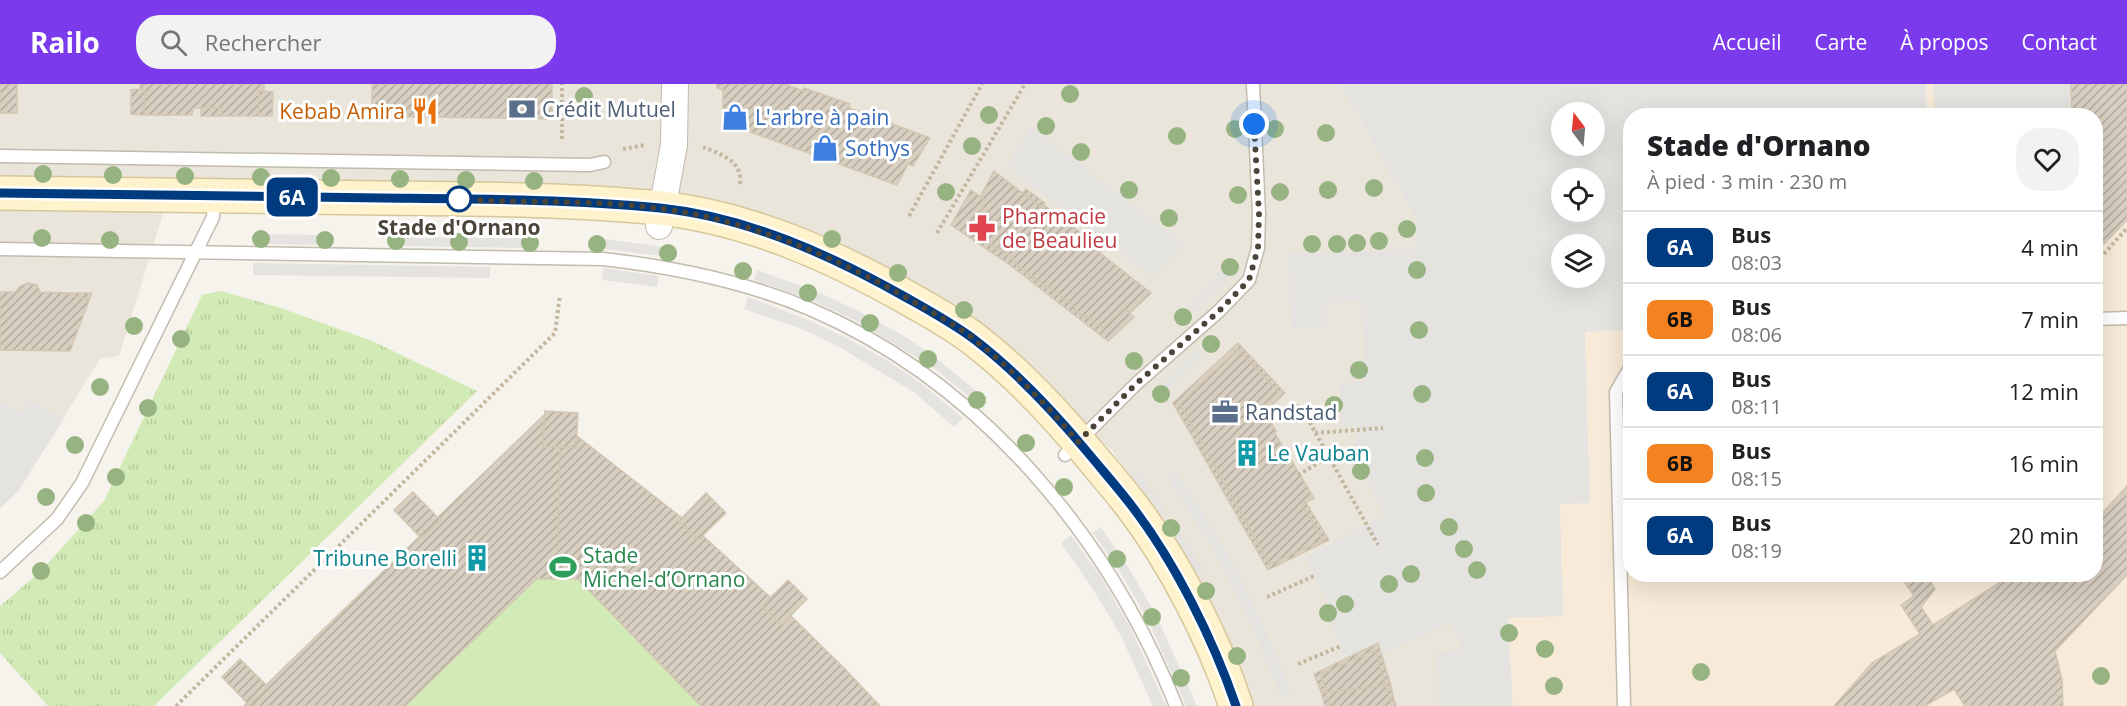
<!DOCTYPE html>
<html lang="fr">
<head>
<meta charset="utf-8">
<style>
	:root { --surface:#fff; --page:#f2f2f2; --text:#202124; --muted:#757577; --line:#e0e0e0; --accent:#7c3aed }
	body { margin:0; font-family:"Open Sans",sans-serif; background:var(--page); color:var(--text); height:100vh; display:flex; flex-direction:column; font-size:22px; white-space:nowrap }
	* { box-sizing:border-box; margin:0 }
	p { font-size:20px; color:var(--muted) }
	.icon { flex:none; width:33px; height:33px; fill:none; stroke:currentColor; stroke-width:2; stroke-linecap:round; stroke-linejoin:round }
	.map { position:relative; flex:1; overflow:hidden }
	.panel { position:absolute; left:1623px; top:24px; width:480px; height:474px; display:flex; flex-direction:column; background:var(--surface); border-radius:24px; box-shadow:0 6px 24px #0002 }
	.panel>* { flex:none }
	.badge { padding:0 12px; border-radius:9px; font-size:21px; line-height:39px }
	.needle { width:39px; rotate:344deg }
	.buttons { position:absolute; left:1551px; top:18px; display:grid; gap:12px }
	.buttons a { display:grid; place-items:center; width:54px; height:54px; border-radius:50%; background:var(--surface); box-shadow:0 6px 24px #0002; font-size:30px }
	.you { position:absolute; width:30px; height:30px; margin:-15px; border:4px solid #fff; border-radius:50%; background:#1a73e8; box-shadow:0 0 0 9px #1a73e833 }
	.map>.badge { position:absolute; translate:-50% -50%; box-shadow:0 0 0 3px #fff }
	.round { display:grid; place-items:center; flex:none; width:63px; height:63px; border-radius:24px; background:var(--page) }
	.overview { display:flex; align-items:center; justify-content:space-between; height:102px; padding:0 24px }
	h1 { font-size:28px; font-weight:800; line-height:45px }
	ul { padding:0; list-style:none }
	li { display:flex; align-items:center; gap:18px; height:72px; padding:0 24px; border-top:2px solid var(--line) }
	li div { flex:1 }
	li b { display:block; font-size:22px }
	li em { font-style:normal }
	li .badge { min-width:66px; font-weight:700; text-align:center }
	header { display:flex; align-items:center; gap:36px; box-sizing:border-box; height:84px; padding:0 30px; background:var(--accent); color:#fff }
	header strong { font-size:28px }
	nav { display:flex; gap:33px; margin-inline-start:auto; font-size:21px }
	.search { width:420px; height:54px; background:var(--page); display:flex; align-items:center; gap:15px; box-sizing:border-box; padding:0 21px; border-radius:24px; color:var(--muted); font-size:22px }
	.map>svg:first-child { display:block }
	.residential { fill:#eae5da }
	.commercial { fill:#f7ead8 }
	.grass { fill:url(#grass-tufts) }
	.park { fill:#d2eab5 }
	.parking { fill:#e5e3e0; fill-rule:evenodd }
	.building { fill:url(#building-hatch); stroke:#d3c7b4; stroke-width:1.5 }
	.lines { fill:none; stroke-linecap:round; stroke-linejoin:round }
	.lane-casing { stroke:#c2bbae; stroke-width:15 }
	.street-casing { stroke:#c2bbae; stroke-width:28 }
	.secondary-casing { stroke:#d6c79b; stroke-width:36 }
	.path { stroke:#c4b79f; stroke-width:4; stroke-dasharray:3 3; stroke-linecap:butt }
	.lane { stroke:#fff; stroke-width:12 }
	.street { stroke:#fff; stroke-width:26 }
	.secondary { stroke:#fff3cd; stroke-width:33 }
	.tree { fill:#97b381 }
	.line-casing { stroke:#fff; stroke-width:14 }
	.line { stroke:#003b80; stroke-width:9 }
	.walk { stroke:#4b4439; stroke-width:6; stroke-dasharray:0 10.8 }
	.stop-dot { fill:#fff; stroke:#003b80; stroke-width:3 }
	.labels { text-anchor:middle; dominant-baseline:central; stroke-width:6; stroke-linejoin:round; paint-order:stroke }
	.service-label { font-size:21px; fill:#4e5e75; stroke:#fff; text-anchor:start }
	.food-label { font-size:21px; fill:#c56008; stroke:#fff; text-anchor:end }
	.shop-label { font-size:21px; fill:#366cbe; stroke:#fff; text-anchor:start }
	.health-label { font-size:21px; fill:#be3a42; stroke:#fff; text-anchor:start }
	.stop-label { font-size:21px; font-weight:bold; fill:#4b4439; stroke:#fff }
	.culture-label { font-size:21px; fill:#0d838f; stroke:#fff; text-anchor:start }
	.leisure-label { font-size:21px; fill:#27864d; stroke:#fff; text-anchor:start }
</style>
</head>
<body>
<header>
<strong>Railo</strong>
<div class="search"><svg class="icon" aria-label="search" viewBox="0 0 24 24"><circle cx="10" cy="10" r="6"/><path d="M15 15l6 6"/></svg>Rechercher</div>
<nav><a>Accueil</a><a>Carte</a><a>À propos</a><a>Contact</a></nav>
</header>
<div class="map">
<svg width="2127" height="622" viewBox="0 0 2127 622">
	<defs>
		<pattern id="grass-tufts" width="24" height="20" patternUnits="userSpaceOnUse" patternTransform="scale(1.5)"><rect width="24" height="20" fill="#d2eab5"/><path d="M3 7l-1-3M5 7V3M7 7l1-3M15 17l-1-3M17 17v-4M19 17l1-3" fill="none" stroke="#b6ca9c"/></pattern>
		<pattern id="building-hatch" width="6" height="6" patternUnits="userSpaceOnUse" patternTransform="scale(1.5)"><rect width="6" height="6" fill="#d8cfc1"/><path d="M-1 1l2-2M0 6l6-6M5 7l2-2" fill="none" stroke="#b1aa9e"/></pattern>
	</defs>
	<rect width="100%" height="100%" fill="#f6f3ec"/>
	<!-- residential -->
	<polygon class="residential" points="0,0 1340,0 1415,134 1426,409 1513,622 1249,622 1221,535 1111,365 974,263 706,128 165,124 119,272 100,275 18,407 0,424"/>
	<!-- commercial -->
	<polygon class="commercial" points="1926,0 2127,0 2127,622 1513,622 1508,533 1563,531 1560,419 1590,418 1585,248 1630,246 1630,490 2096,490 2096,32 1928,31"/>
	<!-- grass -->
	<polygon class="grass" points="221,207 281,224 372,257 477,307 154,622 48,622 0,569 0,522 41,487 104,417 202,211"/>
	<!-- park -->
	<polygon class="park" points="545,327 578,329 577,352 682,433 706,409 726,429 703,452 770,513 788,496 807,515 791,533 845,585 880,622 244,622 247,619 222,593 240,575 267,601 419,453 394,426 413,408 438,433 544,332"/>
	<!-- parking -->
	<g class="parking">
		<path d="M1340,0H1926L1927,31L1630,32V246L1585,248L1590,419L1560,420L1563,532L1508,534L1513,622H1439L1437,569L1463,566L1451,539L1381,570L1378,560L1345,575L1328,529L1332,526L1304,473L1385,431L1369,401L1368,378H1357L1355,342L1342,343L1339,299L1366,297L1361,217L1326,219L1327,243L1291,244L1288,170L1416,165L1415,134ZM1562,28H1594V62H1562ZM1562,94H1594V128H1562ZM1562,160H1594V194H1562Z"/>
		<polygon points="1933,0 2071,0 2072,31 1935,31"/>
		<polygon points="1030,42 1112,105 1187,162 1152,193 1007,83"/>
		<polygon points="254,150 331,151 330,161 254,160"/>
		<polygon points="405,153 525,154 525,164 405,162"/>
		<polygon points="605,155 663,163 662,172 604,165"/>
		<polygon points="253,179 490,183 490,194 253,191"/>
		<polygon points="603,184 659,192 657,203 602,196"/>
		<polygon points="757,186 818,208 860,228 904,252 940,277 976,307 970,314 934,284 856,237 814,217 754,196"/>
		<polygon points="1222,186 1228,193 1193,228 1186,222"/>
		<polygon points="748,213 806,235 847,254 888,277 922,300 963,334 954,343 915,309 841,264 802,245 744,225"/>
		<polygon points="1198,263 1204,270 1168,305 1162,299"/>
		<polygon points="29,315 63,336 18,407 0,424 0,317 20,329"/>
		<polygon points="1138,386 1166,427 1159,432 1130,391"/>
		<polygon points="1175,386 1217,450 1238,488 1266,547 1292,609 1281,613 1257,553 1229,495 1208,457 1167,393"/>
		<polygon points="1101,443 1128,483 1156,531 1197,622 1186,622 1148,536 1120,488 1093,449"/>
		<polygon points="1177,444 1205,485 1197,490 1170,449"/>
		<polygon points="1071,451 1104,498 1131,545 1166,622 1153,622 1120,550 1093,505 1061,459"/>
	</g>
	<!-- building -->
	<g class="building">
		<rect x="0" y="0" width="17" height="29"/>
		<polygon points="140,0 264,0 264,7 259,7 259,32 222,32 222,24 193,24 192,31 144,31 145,6 140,5"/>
		<polygon points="372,0 552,0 552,35 372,32"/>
		<polygon points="717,0 785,0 803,7 804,4 850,20 849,24 930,54 913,82 908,80 897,101 723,38 723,6 717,4"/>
		<polygon points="2071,0 2127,0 2127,136 2096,168 2096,32 2072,32"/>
		<polygon points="140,5 145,6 144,31 131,30 131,6"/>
		<polygon points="259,7 273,8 272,32 259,32"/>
		<rect x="201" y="24" width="21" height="8"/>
		<polygon points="994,87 1042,124 1044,121 1084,151 1081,154 1151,209 1130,229 1124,225 1103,244 1087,232 1085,234 1074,225 1075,223 1048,202 1047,204 1012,177 1014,175 999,164 997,165 985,157 987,154 972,143 986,117 980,113"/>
		<polygon points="1026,105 1045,119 1042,124 1023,109"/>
		<polygon points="971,106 986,117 972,143 987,154 985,157 997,165 999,164 1014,175 1012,177 1047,204 1048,202 1075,223 1074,225 1085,234 1087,232 1103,244 1124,225 1134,233 1108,257 1010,181 951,141"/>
		<polygon points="1085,150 1103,165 1100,169 1081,154"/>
		<polygon points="28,199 37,201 40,208 68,209 89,216 70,267 0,266 0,208 16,208 20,202"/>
		<polygon points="65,209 92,209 89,216"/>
		<polygon points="1238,259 1285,309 1265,327 1262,323 1278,308 1238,265 1180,320 1270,480 1323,456 1302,421 1306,419 1329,456 1268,486 1173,319"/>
		<polygon points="1238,265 1278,308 1262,323 1276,347 1274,348 1314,414 1302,421 1323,456 1270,480 1180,320"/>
		<polygon points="545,327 578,329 576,364 543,363"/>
		<polygon points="544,331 543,363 560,363 557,495 536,495 405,622 244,622 247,619 249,621 268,603 266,601 419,453 421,454 440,436 438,433"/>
		<polygon points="577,352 682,434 679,437 698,456 703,452 771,514 762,522 781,541 791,532 845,585 880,622 701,622 578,495 557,495 560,363 576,364"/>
		<polygon points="2127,402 2127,491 2055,567 2062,596 2063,622 1965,622 1954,605 1925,622 1834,622 1872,579 1920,550 1901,521 1914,512 1899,490 1926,490 1935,505 1921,523 1933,541 2013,490 2096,490 2096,436"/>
		<polygon points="413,408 440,436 421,454 394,426"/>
		<polygon points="706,409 726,429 698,456 679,437"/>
		<polygon points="788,496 807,515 781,541 762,522"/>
		<polygon points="1378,559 1391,602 1386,602 1375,566 1321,591 1326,608 1321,608 1314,590"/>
		<polygon points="1375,566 1386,602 1326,608 1321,591"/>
		<polygon points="240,575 268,603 249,621 222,593"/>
		<polygon points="1386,602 1391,602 1394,616 1390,617"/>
		<polygon points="1386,602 1390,617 1394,616 1396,622 1330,622 1326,608"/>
		<polygon points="1321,608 1326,608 1330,622 1325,622"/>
	</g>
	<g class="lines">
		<defs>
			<g id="lane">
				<polyline points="0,72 590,81 604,78"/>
				<path d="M0,165L603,175C674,183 744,197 810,225C980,298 1109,453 1176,622"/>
				<polyline points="2096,235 2127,234"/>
				<polyline points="1065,371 1136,300 1219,227 1249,196 1258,164 1259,130 1253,0"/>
				<polyline points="0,488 57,435 82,399 213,133 214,114"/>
				<polyline points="1624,622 1616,308 1630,284"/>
			</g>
			<polyline id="street" points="659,142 674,61 675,0"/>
			<path id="secondary" d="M0,109C127,111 254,113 382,114C474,115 568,115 660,124C750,134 836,173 913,217C934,229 956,241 975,256C1018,289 1055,329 1089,370C1103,387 1118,404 1131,421C1174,477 1214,555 1236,622"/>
		</defs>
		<!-- lane casing -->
		<use href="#lane" class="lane-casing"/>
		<!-- street casing -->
		<use href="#street" class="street-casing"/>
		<!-- secondary casing -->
		<use href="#secondary" class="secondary-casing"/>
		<!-- path -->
		<g class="path">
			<polyline points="562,55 562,0"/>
			<path d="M703,63C715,68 735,74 739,88C741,92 740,99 740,103"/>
			<polyline points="623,65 645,61"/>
			<polyline points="909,132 982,0"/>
			<polyline points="937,149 1025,0"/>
			<polyline points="2096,179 2127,144"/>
			<polyline points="1270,337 1300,321 1378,461"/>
			<polyline points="1315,349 1383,344"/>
			<polyline points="1298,391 1328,373"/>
			<polyline points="1267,513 1314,492"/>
			<polyline points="1298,580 1341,562"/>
			<polyline points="176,622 555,249 560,211"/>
		</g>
		<!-- lane -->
		<use href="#lane" class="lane"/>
		<!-- street -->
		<use href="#street" class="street"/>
		<!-- secondary -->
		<use href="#secondary" class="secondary"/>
	</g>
	<!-- trees -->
	<g class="tree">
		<circle cx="1070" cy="10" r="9"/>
		<circle cx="584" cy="12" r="9"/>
		<circle cx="989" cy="31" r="9"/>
		<circle cx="1046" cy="42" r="9"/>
		<circle cx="1235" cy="45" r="9"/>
		<circle cx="1275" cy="45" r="9"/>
		<circle cx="1326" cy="49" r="9"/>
		<circle cx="1177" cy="52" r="9"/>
		<circle cx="972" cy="62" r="9"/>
		<circle cx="1081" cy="68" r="9"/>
		<circle cx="43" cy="90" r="9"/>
		<circle cx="113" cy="91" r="9"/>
		<circle cx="185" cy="92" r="9"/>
		<circle cx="261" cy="93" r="9"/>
		<circle cx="331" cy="94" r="9"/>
		<circle cx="400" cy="95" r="9"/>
		<circle cx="466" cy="96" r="9"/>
		<circle cx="534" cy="97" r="9"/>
		<circle cx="1374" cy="104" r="9"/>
		<circle cx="1129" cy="106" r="9"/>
		<circle cx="1328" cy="106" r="9"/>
		<circle cx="946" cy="108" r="9"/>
		<circle cx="1280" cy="108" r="9"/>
		<circle cx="1238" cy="111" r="9"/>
		<circle cx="1169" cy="134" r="9"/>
		<circle cx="1407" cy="145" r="9"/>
		<circle cx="42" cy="154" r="9"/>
		<circle cx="261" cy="155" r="9"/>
		<circle cx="832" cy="155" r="9"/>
		<circle cx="110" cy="156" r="9"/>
		<circle cx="325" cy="156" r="9"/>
		<circle cx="396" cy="157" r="9"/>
		<circle cx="1379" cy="157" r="9"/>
		<circle cx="459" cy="158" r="9"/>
		<circle cx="530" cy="159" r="9"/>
		<circle cx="1357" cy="159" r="9"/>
		<circle cx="597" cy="160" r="9"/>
		<circle cx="1312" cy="160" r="9"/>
		<circle cx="1337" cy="160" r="9"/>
		<circle cx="668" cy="169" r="9"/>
		<circle cx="1230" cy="183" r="9"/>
		<circle cx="1417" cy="186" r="9"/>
		<circle cx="743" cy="187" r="9"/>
		<circle cx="898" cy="189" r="9"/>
		<circle cx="808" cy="209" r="9"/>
		<circle cx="964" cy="226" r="9"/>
		<circle cx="1183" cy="233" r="9"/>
		<circle cx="870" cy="239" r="9"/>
		<circle cx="134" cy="242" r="9"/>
		<circle cx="1419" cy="246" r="9"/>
		<circle cx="181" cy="255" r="9"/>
		<circle cx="1211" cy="260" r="9"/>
		<circle cx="928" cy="275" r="9"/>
		<circle cx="1134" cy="277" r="9"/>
		<circle cx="1359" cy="286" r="9"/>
		<circle cx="100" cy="303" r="9"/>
		<circle cx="1161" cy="310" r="9"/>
		<circle cx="1422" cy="310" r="9"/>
		<circle cx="977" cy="316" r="9"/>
		<circle cx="1334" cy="321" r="9"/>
		<circle cx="148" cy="324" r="9"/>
		<circle cx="1026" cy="359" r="9"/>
		<circle cx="75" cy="361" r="9"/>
		<circle cx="1425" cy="374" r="9"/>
		<circle cx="1361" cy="387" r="9"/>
		<circle cx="116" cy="393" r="9"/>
		<circle cx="1064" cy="403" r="9"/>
		<circle cx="1426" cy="409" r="9"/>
		<circle cx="46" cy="413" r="9"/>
		<circle cx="86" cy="439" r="9"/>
		<circle cx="1449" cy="443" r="9"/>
		<circle cx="1171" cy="444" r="9"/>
		<circle cx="1464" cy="465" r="9"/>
		<circle cx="1117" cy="475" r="9"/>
		<circle cx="1477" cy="486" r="9"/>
		<circle cx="41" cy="487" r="9"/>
		<circle cx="1411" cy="490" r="9"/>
		<circle cx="1389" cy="500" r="9"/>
		<circle cx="1206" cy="507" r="9"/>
		<circle cx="1345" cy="520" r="9"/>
		<circle cx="1328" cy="529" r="9"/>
		<circle cx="1152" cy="533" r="9"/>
		<circle cx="1509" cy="549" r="9"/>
		<circle cx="1545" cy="565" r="9"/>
		<circle cx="1237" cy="572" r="9"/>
		<circle cx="1701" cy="588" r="9"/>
		<circle cx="2101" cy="592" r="9"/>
		<circle cx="1181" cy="594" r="9"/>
		<circle cx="1554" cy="602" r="9"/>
	</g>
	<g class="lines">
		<defs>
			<path id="line" d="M0,109C127,111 254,113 382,114C474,115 568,115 660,124C747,133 831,171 907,214C930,227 954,240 975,256C1018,289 1055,329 1089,370C1103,387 1118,404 1131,421C1175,478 1213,555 1236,622"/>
		</defs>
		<!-- line casing -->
		<use href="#line" class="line-casing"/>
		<!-- line -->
		<use href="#line" class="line"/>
		<!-- walk -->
		<path class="walk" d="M459,115C527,120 596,115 663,125C751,137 833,172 909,215C931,228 955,240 975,256C1013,286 1047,321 1078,358L1136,300L1219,227L1249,196L1258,164L1259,130L1254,40"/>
	</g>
	<!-- icons -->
	<defs>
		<symbol id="bank-bare" viewBox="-9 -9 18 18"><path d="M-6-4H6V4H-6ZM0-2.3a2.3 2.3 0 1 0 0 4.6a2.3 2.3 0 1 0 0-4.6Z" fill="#5c6f8a" stroke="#fff" stroke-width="2.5" paint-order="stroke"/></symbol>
		<symbol id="restaurant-bare" viewBox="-9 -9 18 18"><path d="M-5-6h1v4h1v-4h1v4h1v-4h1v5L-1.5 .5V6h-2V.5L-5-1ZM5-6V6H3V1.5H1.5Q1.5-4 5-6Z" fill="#e8710a" stroke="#fff" stroke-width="2.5" paint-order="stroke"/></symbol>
		<symbol id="shop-bare" viewBox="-9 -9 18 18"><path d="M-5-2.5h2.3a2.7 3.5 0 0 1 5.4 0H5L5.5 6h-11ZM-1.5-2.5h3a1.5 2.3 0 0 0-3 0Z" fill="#3f7fe0" stroke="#fff" stroke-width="2.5" paint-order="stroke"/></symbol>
		<symbol id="pharmacy-bare" viewBox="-9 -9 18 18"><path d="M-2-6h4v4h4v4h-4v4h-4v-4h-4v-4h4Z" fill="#e0444e" stroke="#fff" stroke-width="2.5" paint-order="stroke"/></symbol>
		<symbol id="office-bare" viewBox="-9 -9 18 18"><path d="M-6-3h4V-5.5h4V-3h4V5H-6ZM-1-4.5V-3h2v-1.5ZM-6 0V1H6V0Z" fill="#5c6f8a" stroke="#fff" stroke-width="2.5" paint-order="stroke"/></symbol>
		<symbol id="building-bare" viewBox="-9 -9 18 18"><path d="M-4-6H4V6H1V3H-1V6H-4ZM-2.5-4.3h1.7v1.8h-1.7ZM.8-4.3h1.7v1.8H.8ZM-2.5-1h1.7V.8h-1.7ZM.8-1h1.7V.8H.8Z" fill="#0f9aa8" stroke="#fff" stroke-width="2.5" paint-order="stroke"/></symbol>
		<symbol id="stadium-bare" viewBox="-9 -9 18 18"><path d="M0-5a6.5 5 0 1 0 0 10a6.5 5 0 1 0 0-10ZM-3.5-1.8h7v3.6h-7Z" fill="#2e9e5b" stroke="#fff" stroke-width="2.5" paint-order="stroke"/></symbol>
	</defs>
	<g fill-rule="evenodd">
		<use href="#bank-bare" x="503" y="6" width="38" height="38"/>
		<use href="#restaurant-bare" x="406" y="8" width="38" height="38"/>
		<use href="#shop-bare" x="716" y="14" width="38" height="38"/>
		<use href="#shop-bare" x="806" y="45" width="38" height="38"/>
		<use href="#pharmacy-bare" x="963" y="125" width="38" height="38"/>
		<use href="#office-bare" x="1206" y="309" width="38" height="38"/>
		<use href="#building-bare" x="1228" y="350" width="38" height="38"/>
		<use href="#building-bare" x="458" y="455" width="38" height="38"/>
		<use href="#stadium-bare" x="544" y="464" width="38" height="38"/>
	</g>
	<!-- markers -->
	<circle class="stop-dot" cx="459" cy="115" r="12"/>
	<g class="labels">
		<!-- service labels -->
		<g class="service-label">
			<text x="542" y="25">Crédit Mutuel</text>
			<text x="1245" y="328">Randstad</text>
		</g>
		<!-- food labels -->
		<g class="food-label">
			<text x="405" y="27">Kebab Amira</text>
		</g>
		<!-- shop labels -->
		<g class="shop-label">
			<text x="755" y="33">L'arbre à pain</text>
			<text x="845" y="64">Sothys</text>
		</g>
		<!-- health labels -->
		<g class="health-label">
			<text x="1002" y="132">Pharmacie<tspan x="1002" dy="24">de Beaulieu</tspan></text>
		</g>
		<!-- stop labels -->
		<g class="stop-label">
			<text x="459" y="143">Stade d'Ornano</text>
		</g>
		<!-- culture labels -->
		<g class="culture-label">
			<text x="1267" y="369">Le Vauban</text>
			<text x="457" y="474" text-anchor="end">Tribune Borelli</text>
		</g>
		<!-- leisure labels -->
		<g class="leisure-label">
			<text x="583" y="471">Stade<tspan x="583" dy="24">Michel-d’Ornano</tspan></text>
		</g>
	</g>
</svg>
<div class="buttons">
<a><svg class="needle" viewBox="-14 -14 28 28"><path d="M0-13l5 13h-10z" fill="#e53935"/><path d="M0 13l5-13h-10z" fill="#757577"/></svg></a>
<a><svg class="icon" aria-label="locate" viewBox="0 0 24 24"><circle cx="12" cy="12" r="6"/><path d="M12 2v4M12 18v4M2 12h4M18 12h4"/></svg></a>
<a><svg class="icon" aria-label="layers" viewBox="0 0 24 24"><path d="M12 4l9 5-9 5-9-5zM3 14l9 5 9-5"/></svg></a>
</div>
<div class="you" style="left:1254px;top:40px"></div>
<b class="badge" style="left:292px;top:113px;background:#003b80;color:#fff">6A</b>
<section class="panel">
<div class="overview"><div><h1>Stade d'Ornano</h1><p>À pied · 3 min · 230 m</p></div><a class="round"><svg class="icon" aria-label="heart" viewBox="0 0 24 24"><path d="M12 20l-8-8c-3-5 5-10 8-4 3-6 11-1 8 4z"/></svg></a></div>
<ul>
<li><span class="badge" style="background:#003b80;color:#fff">6A</span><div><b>Bus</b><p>08:03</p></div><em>4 min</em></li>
<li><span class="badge" style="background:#f58220;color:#111">6B</span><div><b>Bus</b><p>08:06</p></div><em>7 min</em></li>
<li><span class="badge" style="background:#003b80;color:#fff">6A</span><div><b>Bus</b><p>08:11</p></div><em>12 min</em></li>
<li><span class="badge" style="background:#f58220;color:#111">6B</span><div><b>Bus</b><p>08:15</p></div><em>16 min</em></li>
<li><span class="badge" style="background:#003b80;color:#fff">6A</span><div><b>Bus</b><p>08:19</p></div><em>20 min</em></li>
</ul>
</section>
</div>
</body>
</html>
